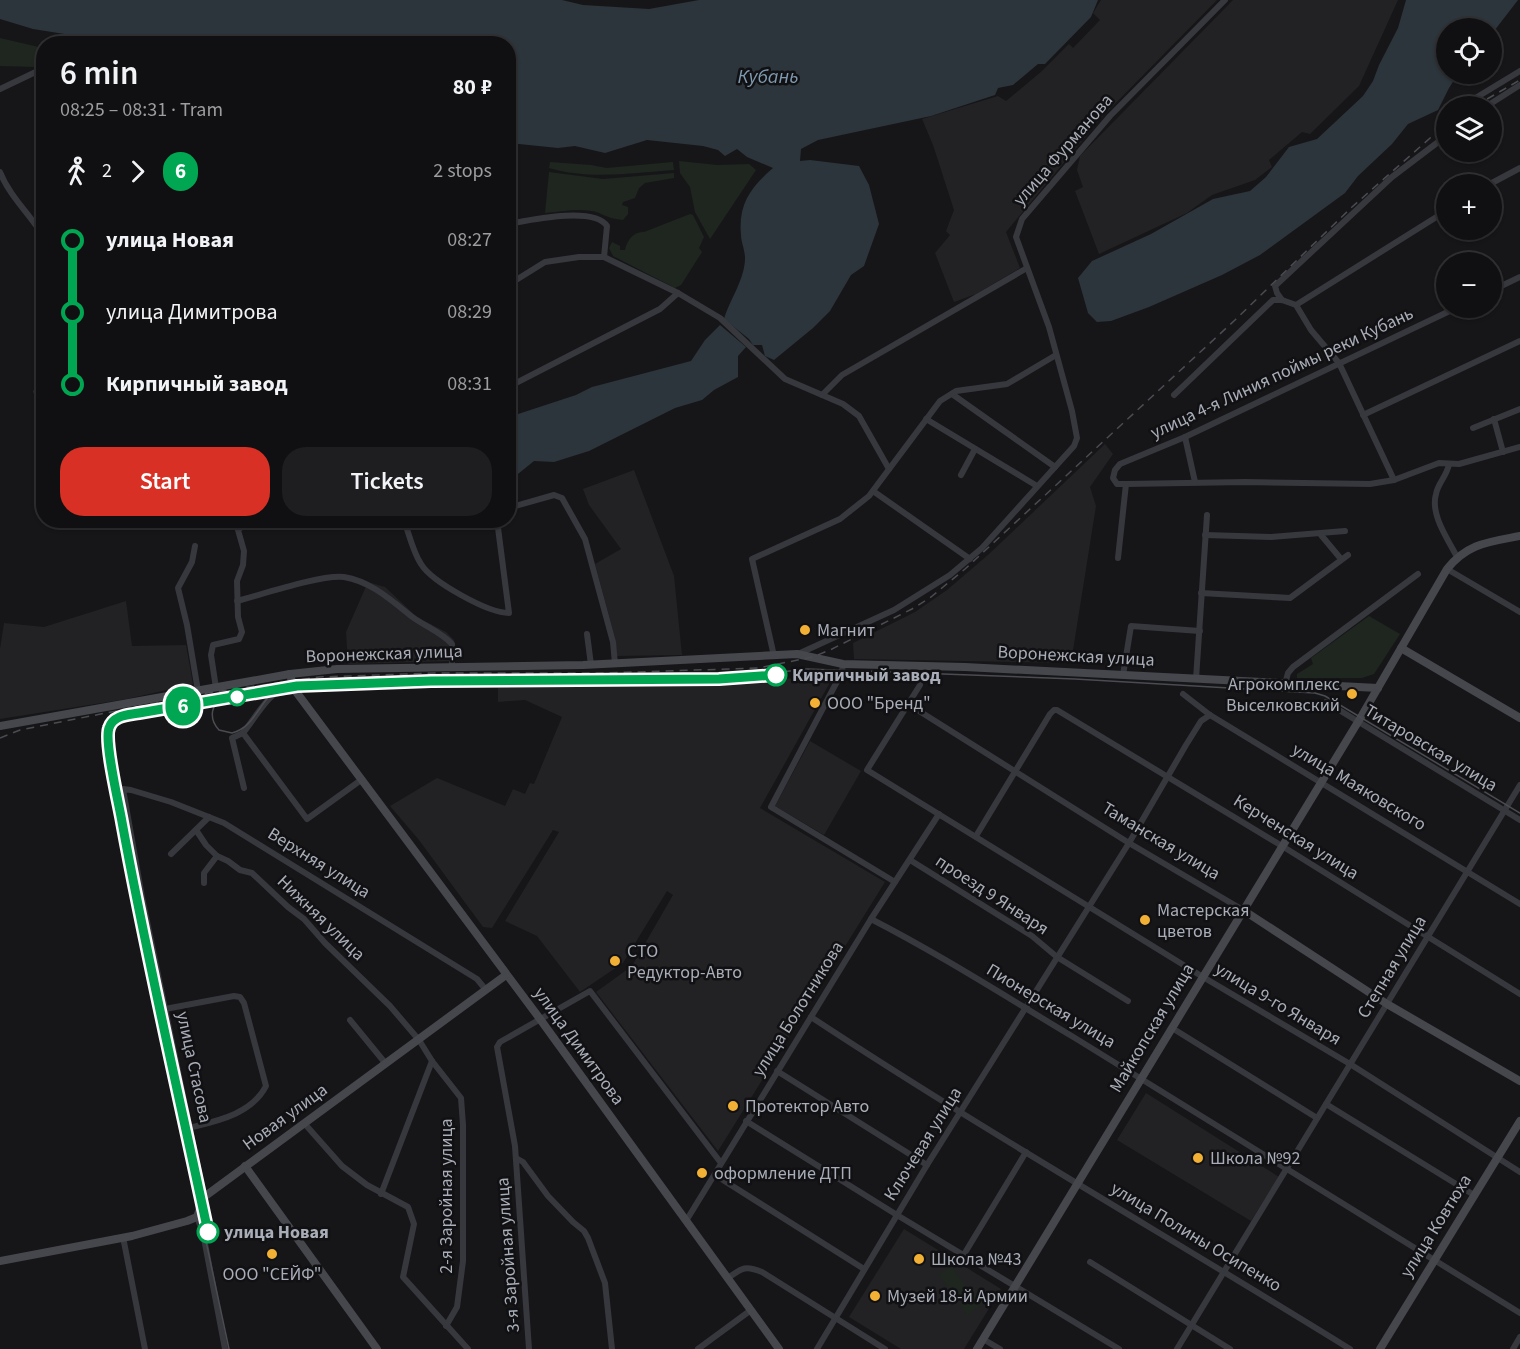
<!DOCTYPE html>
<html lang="en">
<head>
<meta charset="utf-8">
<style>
	:root { --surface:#101012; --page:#1e1e20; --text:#f1f3f6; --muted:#9c9d9f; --line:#303032; --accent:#d93025 }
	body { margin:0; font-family:"Source Sans 3",sans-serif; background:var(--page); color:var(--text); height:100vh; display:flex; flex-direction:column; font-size:22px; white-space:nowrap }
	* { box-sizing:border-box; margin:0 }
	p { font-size:20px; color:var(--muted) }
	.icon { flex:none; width:33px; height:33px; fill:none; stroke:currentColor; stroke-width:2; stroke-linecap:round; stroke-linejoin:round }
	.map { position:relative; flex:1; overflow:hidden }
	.sheet { position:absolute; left:36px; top:36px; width:480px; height:492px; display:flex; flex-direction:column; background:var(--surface); border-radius:24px; box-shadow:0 2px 4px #0004,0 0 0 2px var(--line) }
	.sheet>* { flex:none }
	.badge { padding:0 12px; border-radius:20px; font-size:21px; line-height:39px }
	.fabs { position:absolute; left:1436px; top:18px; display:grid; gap:12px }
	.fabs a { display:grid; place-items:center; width:66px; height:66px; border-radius:50%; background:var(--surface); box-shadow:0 2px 4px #0004,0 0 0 2px var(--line); font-size:30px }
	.map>.badge { position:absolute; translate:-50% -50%; box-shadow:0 0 0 3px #fff }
	.legs { display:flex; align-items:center; gap:9px; height:66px; padding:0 24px; font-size:20px }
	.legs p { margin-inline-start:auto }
	.overview { display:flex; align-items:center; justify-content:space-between; height:102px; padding:0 24px }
	h1 { font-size:33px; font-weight:600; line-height:45px }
	.action { display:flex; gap:12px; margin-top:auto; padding:12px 24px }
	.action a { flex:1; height:69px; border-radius:24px; background:var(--accent); color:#fff; font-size:24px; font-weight:600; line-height:69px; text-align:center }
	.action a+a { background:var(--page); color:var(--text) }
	ul { padding:0 24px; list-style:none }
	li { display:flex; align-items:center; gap:21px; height:72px; font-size:22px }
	li i { display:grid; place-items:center; width:9px; height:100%; margin:0 8px; background:currentColor }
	li i::after { content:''; width:15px; height:15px; margin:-8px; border:4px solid; border-radius:50%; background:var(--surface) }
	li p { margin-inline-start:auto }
	li:first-child i { background:linear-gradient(#0000 50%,currentColor 0) }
	li:last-child i { background:linear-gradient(currentColor 50%,#0000 0) }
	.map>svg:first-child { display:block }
	.built { fill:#222225 }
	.green { fill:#1e261f }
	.water { fill:#2c353c }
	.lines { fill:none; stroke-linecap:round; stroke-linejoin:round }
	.stream { stroke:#2c353c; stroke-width:1.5 }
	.street { stroke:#37383d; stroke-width:6 }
	.secondary { stroke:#45474d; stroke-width:8 }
	.tram { stroke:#4a4c52; stroke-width:1.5 }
	.rail { stroke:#4a4c52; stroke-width:1.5; stroke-dasharray:8 6; stroke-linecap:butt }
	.line-1-casing { stroke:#fff; stroke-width:14 }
	.line-1 { stroke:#00a651; stroke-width:9 }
	.poi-dot { fill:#f2b134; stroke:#111113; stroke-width:2 }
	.stop-1-dot { fill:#fff; stroke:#00a651; stroke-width:3 }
	.labels { text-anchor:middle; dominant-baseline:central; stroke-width:5; stroke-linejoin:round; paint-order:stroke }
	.street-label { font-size:18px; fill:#a8adb8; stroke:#111113 }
	.poi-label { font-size:18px; fill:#a8adb8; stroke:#111113; text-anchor:start }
	.stop-label { font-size:18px; font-weight:bold; fill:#a8adb8; stroke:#111113; text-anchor:start }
	.water-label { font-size:20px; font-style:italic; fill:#7f9bb3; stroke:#111113 }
</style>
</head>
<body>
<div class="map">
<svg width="1520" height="1349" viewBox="0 0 1520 1349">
	<rect width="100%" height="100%" fill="#161618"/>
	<!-- built -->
	<g class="built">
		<polygon points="1101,0 1217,0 1101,118 1006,232 1020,268 976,294 954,302 935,253 950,235 946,231 954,210 933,145 922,119 998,96 1006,101 1042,71 1069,44 1073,48 1100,20 1093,13"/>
		<polygon points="1233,0 1398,0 1359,86 1310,134 1302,132 1269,160 1272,167 1255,180 1212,195 1187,213 1099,254 1075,191 1083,187 1077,170 1080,156"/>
		<polygon points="1105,444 1113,454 1090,487 1096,506 1071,663 854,659 853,643 915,612 947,590 989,554"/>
		<polygon points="634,470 674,576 682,655 617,656 615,638 595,564 621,549 589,505 583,489"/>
		<polygon points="368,582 385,587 417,617 446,632 454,640 454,661 348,664 346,632"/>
		<polygon points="126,601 132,646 186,645 193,684 127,699 0,719 0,649 4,623 44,627"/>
		<polygon points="833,677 760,808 885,882 718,1151 596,992 632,966 673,895 667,891 623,963 580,992 537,936 505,921 559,832 553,830 492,928 483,927 419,840 390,806 437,778 505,806 513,789 525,794 530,783 534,784 562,717 525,700 498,702 498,688"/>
		<polygon points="810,741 861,771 824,835 775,806"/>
		<polygon points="1146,1093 1279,1177 1251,1221 1117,1140"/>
		<polygon points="904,1229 1001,1289 964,1349 901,1349 849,1317"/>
	</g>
	<!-- green -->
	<g class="green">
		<polygon points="0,38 43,48 43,63 35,67 0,66"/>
		<polygon points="679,161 717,165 749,164 756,170 710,239 695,212 690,187 680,173"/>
		<path d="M550,162L591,165L607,168L673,162L674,170C632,173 590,180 549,168Z"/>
		<path d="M549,172L603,179L674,173V178L645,183L639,188L635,198L623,202L622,205L628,207V214L623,220C613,219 608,217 599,213C584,207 561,212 545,213Z"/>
		<path d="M690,214L693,215L704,237L699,248L702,252L681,285L675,288L613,256L609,248L612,242L620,246V250H625C627,240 634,231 644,232Z"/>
		<polygon points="1369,616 1400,634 1374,674 1362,678 1297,678 1297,674 1313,664 1311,658"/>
		<polygon points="951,1266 971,1293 959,1302 939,1275"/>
		<polygon points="978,1292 986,1302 967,1315 960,1305"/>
	</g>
	<!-- water -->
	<g class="water">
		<path d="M0,0H562L583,5L649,9L699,0H1098L1091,17L1045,64H1038L1013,85L998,88L995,95L931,116L818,140L801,149L800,161L810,160L859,166L869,185L879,224L864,266L851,275L830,311L813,328L774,360L765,356L762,345H753L749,339L724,319C730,299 745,279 745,258C745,250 741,242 741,235C738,204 751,187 773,168L747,157L737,149L725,156L718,150L703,146L647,140L605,153L575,146L558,148L509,143L508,44L121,43L33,29L0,19Z"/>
		<polygon points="1406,0 1518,0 1491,35 1491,28 1446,28 1446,74 1458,74 1449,88 1438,110 1408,124 1392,144 1358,176 1345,193 1260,255 1222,275 1149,307 1111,321 1097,322 1088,313 1078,278 1092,261 1151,234 1213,199 1250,191 1266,177 1289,147 1317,139 1363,96 1373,81 1379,65 1398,28"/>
		<polygon points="720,325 746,347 738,356 738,377 714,390 702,400 675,408 589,451 554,462 534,461 513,478 509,476 509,417 576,395 592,387 691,361 705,340"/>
	</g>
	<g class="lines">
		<!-- stream -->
		<polyline class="stream" points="34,391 44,430"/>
		<!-- street -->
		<g class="street">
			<polyline points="0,89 44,68"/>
			<polyline points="1464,105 1520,71"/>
			<polyline points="1487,106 1520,85"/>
			<path d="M0,172C10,197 30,214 44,237"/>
			<polyline points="1490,184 1520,168"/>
			<path d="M508,224C530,220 594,206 607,226L604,257"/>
			<polyline points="508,285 545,262 579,257 604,257 678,293 720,318 785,379 843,404 859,416 889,469"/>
			<polyline points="1491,291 1520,277"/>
			<polyline points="1282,300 1277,293 1275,286 1392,177 1446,136"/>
			<polyline points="1296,305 1311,330 1339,363 1394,480"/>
			<polyline points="1296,305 1446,211"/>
			<polyline points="1456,308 1185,437 1120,464 1115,470 1113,478 1117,484 1126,484 1245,482 1370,484 1394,480 1439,463 1459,464 1520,447"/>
			<polyline points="508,387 660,309 678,293"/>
			<polyline points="952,394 1055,467"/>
			<polyline points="822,395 842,375 1027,268"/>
			<polyline points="1174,395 1273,300 1282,300 1296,305"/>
			<polyline points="1363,415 1520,341"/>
			<polyline points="926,419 1037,486"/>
			<polyline points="1494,419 1503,452"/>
			<polyline points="1473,428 1520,409"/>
			<polyline points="1185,437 1195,482"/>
			<path d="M1449,464C1447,476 1438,483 1436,494C1430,515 1448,539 1457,557"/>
			<polyline points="961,475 975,449"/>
			<polyline points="873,491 970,559"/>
			<polyline points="508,508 554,495 562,498 585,539 613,642 615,664"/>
			<path d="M404,520C409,534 413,552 421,564C432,582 488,613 509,613L497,520"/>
			<polyline points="1205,535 1271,537 1345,531"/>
			<polyline points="1321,535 1341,559"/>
			<polyline points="195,546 192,562 178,588 187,625 198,691"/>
			<polyline points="1118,558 1126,484"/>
			<polyline points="1447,569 1520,612"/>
			<polyline points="1201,593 1290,598 1348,555"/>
			<path d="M237,601C260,595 323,574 344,577C370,581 391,600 411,616C424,626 441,632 452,644V668"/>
			<polyline points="587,634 591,665"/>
			<polyline points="798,654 894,610 950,575 982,548 1074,446 1077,438 1072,411 1049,327 1016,237 1022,219 1110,116 1225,0"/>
			<polyline points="774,656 752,559 840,519 869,496 940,401 956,391 1007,384 1056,355"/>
			<polyline points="843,664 842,672 771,807 895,882"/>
			<polyline points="1123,675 1131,626 1200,631"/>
			<polyline points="1196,679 1207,515"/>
			<polyline points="1285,684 1288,673 1293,667 1418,574"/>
			<polyline points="920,685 867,770 1203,977 1350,1064 1520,1172"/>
			<polyline points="216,688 211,655 213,645 239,639 242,632 238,617 237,581 243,565 244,551 238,530 245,524 256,526 275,522"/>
			<path d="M295,691C289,692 280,692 275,694C266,698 251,724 243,733L307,819L361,780"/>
			<polyline points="1183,694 1210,715 1520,904"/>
			<polyline points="1326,702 1520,820"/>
			<polyline points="908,704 1129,843 1243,910"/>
			<polyline points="243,733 232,738 244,788"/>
			<polyline points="196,830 206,845 217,856 228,861 240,870 252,873 288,907 304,919 325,943 390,1006 419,1040 432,1061 461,1098 463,1125 463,1261 457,1307 446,1326"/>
			<polyline points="976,836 1050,714 1054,710 1057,710 1282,846 1520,994"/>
			<polyline points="171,854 209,817"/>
			<polyline points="910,860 1032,936 1057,957 1128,1001"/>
			<polyline points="204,883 204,873 217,856"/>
			<path d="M871,919C941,955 1008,998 1075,1038C1224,1129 1371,1222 1520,1313"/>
			<path d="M165,1009L234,996L240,997L244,1003L266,1086C252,1114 217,1121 189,1128"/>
			<path d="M811,1017C987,1133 1171,1238 1350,1349"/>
			<polyline points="350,1020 386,1064"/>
			<polyline points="1172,1028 1317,1118"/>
			<polyline points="777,1071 927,1165"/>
			<polyline points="1326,1104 1474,1195"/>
			<polyline points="746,1121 897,1215 1119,1349"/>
			<polyline points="304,1123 342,1166 367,1185 408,1207 414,1224 403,1277 468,1349"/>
			<polyline points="516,1158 523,1162 548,1196 573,1222 584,1231 588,1238 605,1283 612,1349"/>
			<polyline points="715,1175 864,1269"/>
			<polyline points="381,1194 432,1061"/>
			<polyline points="204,1197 142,897 123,789 131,790 171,802 224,823 477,979 486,990"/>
			<polyline points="197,1217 203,1233 225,1349"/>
			<polyline points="686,1221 871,919 939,814"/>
			<polyline points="123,1237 145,1349"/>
			<polyline points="963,1256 1026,1152"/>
			<polyline points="1090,1262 1230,1349"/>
			<path d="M728,1278C742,1268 745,1265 762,1272L885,1349"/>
			<polyline points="983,1339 1000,1349"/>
			<polyline points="529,1349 515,1146 497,1047 500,1042 590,991 721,1163"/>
			<polyline points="698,1349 751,1310"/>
			<polyline points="817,1349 927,1165 1129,843 1186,745 1201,721 1210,715"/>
			<polyline points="1177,1349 1520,785"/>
			<polyline points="1513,1349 1520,1337"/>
		</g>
		<!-- secondary -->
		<g class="secondary">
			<polyline points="1401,648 1520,718"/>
			<polyline points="290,674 293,686 297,693 540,1019 779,1349"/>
			<polyline points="0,726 290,674 337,669 583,665 797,654 843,664 965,667 1378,688"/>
			<polyline points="1243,910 1387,1004 1520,1081"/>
			<polyline points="245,1166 377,1349"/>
			<polyline points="0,1261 132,1236 187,1221 197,1217 204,1197 506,975"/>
			<path d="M977,1349L1361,717L1447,569C1468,543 1489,542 1520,536"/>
			<polyline points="1380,1349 1520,1121"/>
		</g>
		<!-- tram -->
		<g class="tram">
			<path d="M225,696C211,703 208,718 219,730L232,733C256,727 259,699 279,689"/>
			<polyline points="229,1349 133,899 114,798 105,733 108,722 118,714 292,684 431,679 719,677 764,674 807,669 1075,679 1315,693 1325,696 1520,813"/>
		</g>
		<!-- rail -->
		<g class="rail">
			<polyline points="1475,106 1520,80"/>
			<polyline points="0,738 20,730 207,693 319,677 436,673 604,673 758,668 813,657 832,649 912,609 931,597 965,569 1235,320 1352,207 1446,124"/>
		</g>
	</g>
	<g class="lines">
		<defs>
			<path id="line-1" d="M208,1232C179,1095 147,959 122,822C119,804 104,742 109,728C113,715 128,715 139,713L297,686L431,681L719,679L776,675"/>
		</defs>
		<!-- line-1 casing -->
		<use href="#line-1" class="line-1-casing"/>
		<!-- line-1 -->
		<use href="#line-1" class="line-1"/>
	</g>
	<!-- markers -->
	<g class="poi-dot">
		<circle cx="805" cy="630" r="6"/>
		<circle cx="1352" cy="694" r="6"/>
		<circle cx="815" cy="703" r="6"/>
		<circle cx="1145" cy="920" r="6"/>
		<circle cx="615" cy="961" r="6"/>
		<circle cx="733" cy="1106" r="6"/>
		<circle cx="1198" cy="1158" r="6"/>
		<circle cx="702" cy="1173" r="6"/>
		<circle cx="272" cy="1254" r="6"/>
		<circle cx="919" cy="1259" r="6"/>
		<circle cx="875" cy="1296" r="6"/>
	</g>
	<g class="stop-1-dot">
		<circle cx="776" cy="675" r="10"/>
		<circle cx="237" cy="697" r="8"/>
		<circle cx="208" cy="1232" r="10"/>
	</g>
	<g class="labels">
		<!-- street labels -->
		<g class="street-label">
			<text transform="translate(1063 150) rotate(-49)">улица Фурманова</text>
			<text transform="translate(1282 373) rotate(-25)">улица 4-я Линия поймы реки Кубань</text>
			<text transform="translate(384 654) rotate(-2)">Воронежская улица</text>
			<text transform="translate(1076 656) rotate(3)">Воронежская улица</text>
			<text transform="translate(1431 748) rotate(31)">Титаровская улица</text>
			<text transform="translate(1359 787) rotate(31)">улица Маяковского</text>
			<text transform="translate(1296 837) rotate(32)">Керченская улица</text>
			<text transform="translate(1161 841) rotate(31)">Таманская улица</text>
			<text transform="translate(319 863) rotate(32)">Верхняя улица</text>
			<text transform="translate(992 895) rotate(33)">проезд 9 Января</text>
			<text transform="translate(321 918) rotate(44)">Нижняя улица</text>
			<text transform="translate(1392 967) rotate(-59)">Степная улица</text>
			<text transform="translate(1278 1004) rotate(31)">улица 9-го Января</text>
			<text transform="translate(1051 1006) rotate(31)">Пионерская улица</text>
			<text transform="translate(798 1009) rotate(-58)">улица Болотникова</text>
			<text transform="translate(1152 1028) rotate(-59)">Майкопская улица</text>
			<text transform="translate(579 1046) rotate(54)">улица Димитрова</text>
			<text transform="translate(194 1067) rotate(78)">улица Стасова</text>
			<text transform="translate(285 1117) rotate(-36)">Новая улица</text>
			<text transform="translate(923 1144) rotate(-58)">Ключевая улица</text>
			<text transform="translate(446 1196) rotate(-90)">2-я Заройная улица</text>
			<text transform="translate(1436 1226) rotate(-58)">улица Ковтюха</text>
			<text transform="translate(1196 1237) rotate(31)">улица Полины Осипенко</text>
			<text transform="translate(508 1255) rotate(-94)">3-я Заройная улица</text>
		</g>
		<!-- poi labels -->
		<g class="poi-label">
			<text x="817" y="630">Магнит</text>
			<text x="1340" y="684" text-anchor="end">Агрокомплекс<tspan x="1340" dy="21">Выселковский</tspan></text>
			<text x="827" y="703">ООО "Бренд"</text>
			<text x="1157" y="910">Мастерская<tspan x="1157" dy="21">цветов</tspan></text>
			<text x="627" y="951">СТО<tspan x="627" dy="21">Редуктор-Авто</tspan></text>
			<text x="745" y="1106">Протектор Авто</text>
			<text x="1210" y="1158">Школа №92</text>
			<text x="714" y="1173">оформление ДТП</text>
			<text x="931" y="1259">Школа №43</text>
			<text x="272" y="1274" text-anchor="middle">ООО "СЕЙФ"</text>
			<text x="887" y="1296">Музей 18-й Армии</text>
		</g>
		<!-- stop labels -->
		<g class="stop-label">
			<text x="792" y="675">Кирпичный завод</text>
			<text x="224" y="1232">улица Новая</text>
		</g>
		<!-- water labels -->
		<g class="water-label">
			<text x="768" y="77">Кубань</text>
		</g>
	</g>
</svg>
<div class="fabs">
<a><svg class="icon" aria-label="locate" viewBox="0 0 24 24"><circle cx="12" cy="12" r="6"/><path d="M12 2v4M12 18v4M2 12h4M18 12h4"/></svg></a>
<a><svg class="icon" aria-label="layers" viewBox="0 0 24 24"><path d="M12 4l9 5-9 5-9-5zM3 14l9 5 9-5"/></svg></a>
<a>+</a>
<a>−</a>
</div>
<b class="badge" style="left:183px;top:706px;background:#00a651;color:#fff">6</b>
<section class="sheet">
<div class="overview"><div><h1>6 min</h1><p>08:25 – 08:31 · Tram</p></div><b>80 ₽</b></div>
<div class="legs"><svg class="icon" aria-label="walk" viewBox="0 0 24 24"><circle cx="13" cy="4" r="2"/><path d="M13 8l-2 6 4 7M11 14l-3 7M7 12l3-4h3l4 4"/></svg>2<svg class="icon" aria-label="forward" viewBox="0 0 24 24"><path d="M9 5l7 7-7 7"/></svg><b class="badge" style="background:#00a651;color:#fff">6</b><p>2 stops</p></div>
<ul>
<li><i style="color:#00a651"></i><b>улица Новая</b><p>08:27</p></li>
<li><i style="color:#00a651"></i><span>улица Димитрова</span><p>08:29</p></li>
<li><i style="color:#00a651"></i><b>Кирпичный завод</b><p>08:31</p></li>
</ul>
<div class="action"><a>Start</a><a>Tickets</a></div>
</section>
</div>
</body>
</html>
